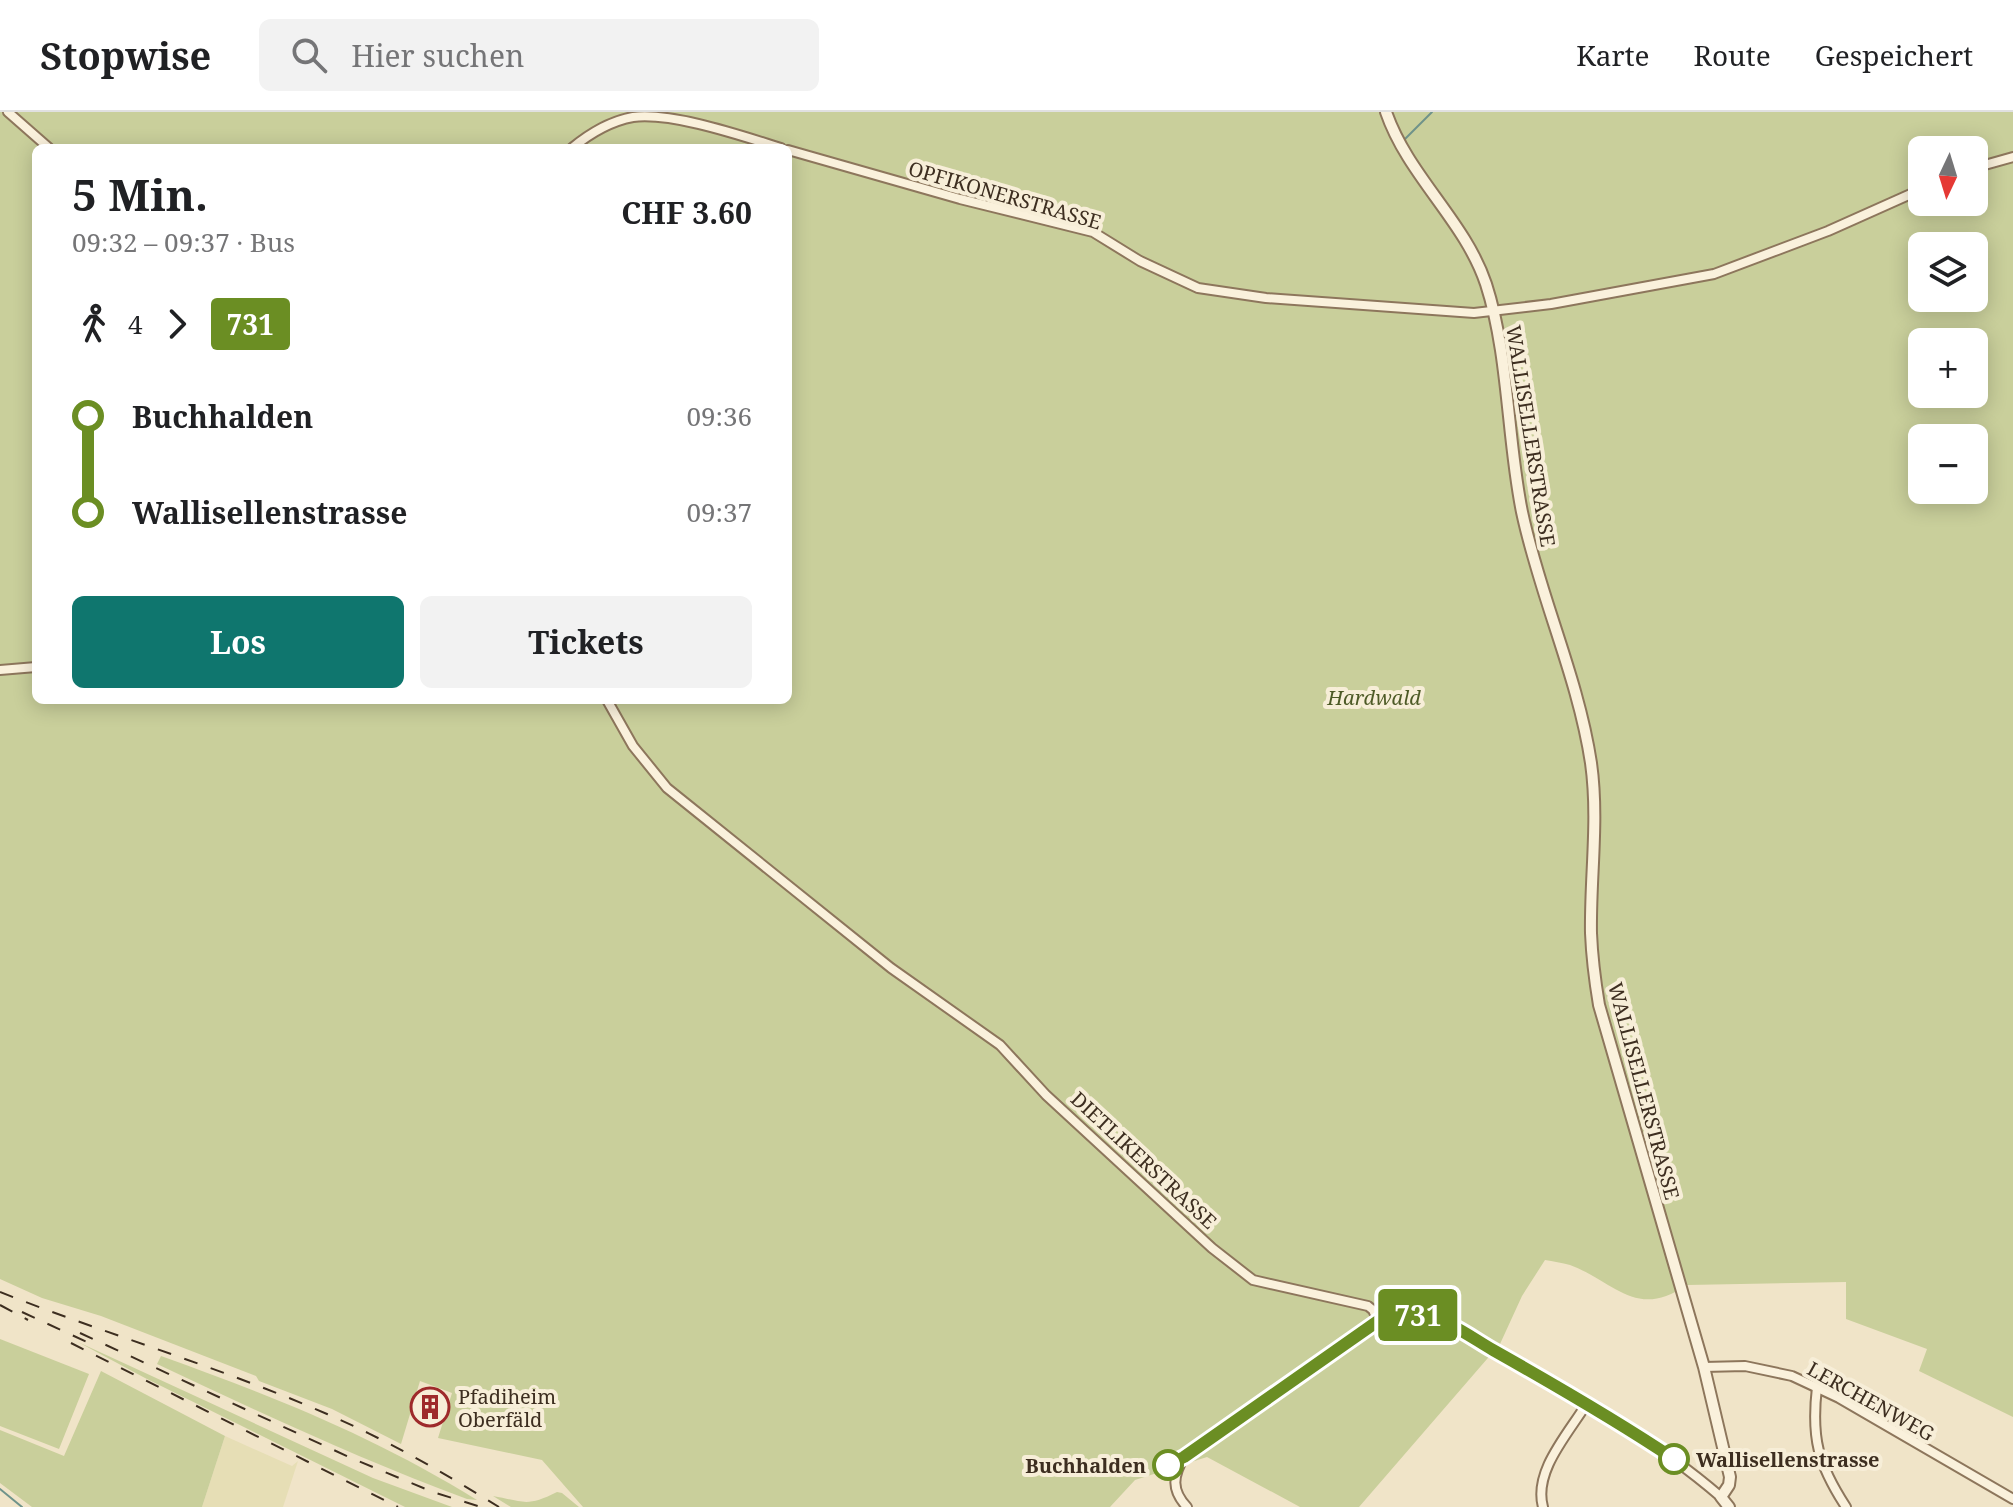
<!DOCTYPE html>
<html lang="de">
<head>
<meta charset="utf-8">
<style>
	:root { --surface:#fff; --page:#f2f2f2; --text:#202124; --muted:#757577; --line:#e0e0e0; --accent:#0f766e }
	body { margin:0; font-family:"Noto Serif",serif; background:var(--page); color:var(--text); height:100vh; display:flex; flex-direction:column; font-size:30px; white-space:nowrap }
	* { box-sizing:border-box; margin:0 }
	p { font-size:26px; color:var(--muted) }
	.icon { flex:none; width:44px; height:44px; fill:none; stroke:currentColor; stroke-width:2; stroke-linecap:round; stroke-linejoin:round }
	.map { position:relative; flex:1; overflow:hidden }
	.panel { position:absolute; left:32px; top:32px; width:760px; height:560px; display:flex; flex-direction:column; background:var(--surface); border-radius:12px; box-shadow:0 4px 20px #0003 }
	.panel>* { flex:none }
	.badge { padding:0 16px; border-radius:6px; font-size:28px; line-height:52px }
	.needle { width:52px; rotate:184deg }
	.controls { position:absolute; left:1908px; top:24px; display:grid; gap:16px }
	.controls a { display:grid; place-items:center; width:80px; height:80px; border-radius:12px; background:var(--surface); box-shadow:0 4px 20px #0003; font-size:40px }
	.map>.badge { position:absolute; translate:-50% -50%; box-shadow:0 0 0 4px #fff }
	.legs { display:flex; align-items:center; gap:12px; height:88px; padding:0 40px; font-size:26px }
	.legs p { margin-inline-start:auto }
	.headline { display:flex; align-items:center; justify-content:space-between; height:136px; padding:0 40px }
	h1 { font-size:44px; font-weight:700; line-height:60px }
	.action { display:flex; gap:16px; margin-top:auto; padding:16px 40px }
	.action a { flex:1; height:92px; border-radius:12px; background:var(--accent); color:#fff; font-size:32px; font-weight:700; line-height:92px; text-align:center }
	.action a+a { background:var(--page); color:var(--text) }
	ul { padding:0 40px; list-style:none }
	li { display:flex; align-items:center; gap:28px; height:96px; font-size:30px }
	li i { display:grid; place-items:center; width:12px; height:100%; margin:0 10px; background:currentColor }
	li i::after { content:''; width:20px; height:20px; margin:-10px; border:6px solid; border-radius:50%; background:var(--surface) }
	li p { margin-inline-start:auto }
	li:first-child i { background:linear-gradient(#0000 50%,currentColor 0) }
	li:last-child i { background:linear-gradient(currentColor 50%,#0000 0) }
	header { display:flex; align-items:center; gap:48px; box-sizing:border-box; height:112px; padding:0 40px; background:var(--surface); border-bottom:2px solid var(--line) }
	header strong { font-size:38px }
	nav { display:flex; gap:44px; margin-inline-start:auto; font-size:28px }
	.search { width:560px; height:72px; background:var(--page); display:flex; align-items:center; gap:20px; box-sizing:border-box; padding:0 28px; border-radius:12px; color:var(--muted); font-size:30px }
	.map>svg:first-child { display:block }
	.farmland { fill:#e6deb5 }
	.green { fill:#c9cf9b; fill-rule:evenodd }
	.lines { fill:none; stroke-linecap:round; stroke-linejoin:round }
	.stream { stroke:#6f938a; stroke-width:2 }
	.minor-casing { stroke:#8d765c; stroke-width:12 }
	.tertiary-casing { stroke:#8d765c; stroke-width:14 }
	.minor { stroke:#faf1dc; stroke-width:8 }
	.tertiary { stroke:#faf1dc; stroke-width:10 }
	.rail { stroke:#3d2e20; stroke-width:2; stroke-dasharray:14 14; stroke-linecap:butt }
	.line-1-casing { stroke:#fff; stroke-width:18 }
	.line-1 { stroke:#6b8e23; stroke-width:12 }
	.stop-1-dot { fill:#fff; stroke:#6b8e23; stroke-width:4 }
	.labels { text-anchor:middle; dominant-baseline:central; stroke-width:8; stroke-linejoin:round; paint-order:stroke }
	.street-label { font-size:20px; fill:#3d2e20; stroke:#f7eed8 }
	.park-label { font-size:20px; font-style:italic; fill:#4d5a26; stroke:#f7eed8 }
	.poi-label { font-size:20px; fill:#3d2e20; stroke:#f7eed8; text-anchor:start }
	.stop-label { font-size:20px; font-weight:bold; fill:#3d2e20; stroke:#f7eed8; text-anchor:start }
</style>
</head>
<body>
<header>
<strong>Stopwise</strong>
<div class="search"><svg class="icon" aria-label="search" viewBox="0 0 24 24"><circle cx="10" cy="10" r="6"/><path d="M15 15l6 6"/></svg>Hier suchen</div>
<nav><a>Karte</a><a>Route</a><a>Gespeichert</a></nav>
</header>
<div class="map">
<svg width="2013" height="1395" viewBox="0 0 2013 1395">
	<rect width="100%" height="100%" fill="#f0e4c8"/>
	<!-- farmland -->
	<polygon class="farmland" points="225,1324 292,1354 298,1349 283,1395 202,1395"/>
	<!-- green -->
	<g class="green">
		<path d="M0,0H2013V1305L1919,1259L1927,1237L1846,1207V1170L1687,1173C1636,1208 1615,1170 1570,1153C1562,1151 1553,1149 1545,1148L1522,1184L1500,1232L1359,1395H1300L1207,1345L1135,1368L1110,1395H583L542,1348L438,1326L452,1281L420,1269L401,1332L332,1297L259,1269L256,1264L101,1204L42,1186L0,1167ZM36,36H788V588H36ZM1922,38H1974V90H1922ZM1922,134H1974V186H1922ZM1922,230H1974V282H1922ZM1922,326H1974V378H1922Z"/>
		<polygon points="0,1227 89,1262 59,1337 0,1314"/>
		<polygon points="78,1230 373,1366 452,1395 405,1395 145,1266"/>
		<path d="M161,1244C275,1285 373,1324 477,1388L467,1387C361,1348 259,1300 157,1252Z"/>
		<polygon points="101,1259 225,1324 202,1395 32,1395 0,1371 0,1318 64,1344"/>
		<path d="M557,1380L562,1381L579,1395H511L493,1384C525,1390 527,1395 557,1380Z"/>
	</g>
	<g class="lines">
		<!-- stream -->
		<g class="stream">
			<polyline points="1405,27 1432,0"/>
			<polyline points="0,1377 22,1395"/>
		</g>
		<defs>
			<g id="minor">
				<polyline points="8,0 49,36"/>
				<path d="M572,36C589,22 611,9 633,5C673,0 742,24 781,36"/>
				<polyline points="788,38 960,87 1093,120 1140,149 1198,176 1266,186 1474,201 1551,192 1714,162 1828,119 1922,77"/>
				<polyline points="1974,56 2013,45"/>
				<polyline points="0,558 36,555"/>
				<polyline points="607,588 633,634 667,676 891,856 1000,933 1046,983 1212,1136 1253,1168 1368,1194 1373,1198 1378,1209"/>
				<polyline points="1704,1255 1745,1254 1792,1264 1839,1286 2013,1387"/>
				<path d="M1817,1275C1811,1326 1818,1352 1846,1395"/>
				<path d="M1187,1395C1171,1378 1173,1364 1184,1345L1378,1209C1392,1206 1407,1201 1421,1203C1445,1206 1477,1229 1498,1241C1576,1284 1654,1327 1721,1385"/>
				<path d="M1543,1395C1533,1359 1569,1321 1587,1291"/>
			</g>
			<path id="tertiary" d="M1386,0C1408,64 1465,109 1486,172C1509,243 1507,327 1522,400C1540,485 1578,565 1591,651C1599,708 1590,765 1591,821C1592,846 1595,869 1599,893L1704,1255L1730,1365L1729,1373L1721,1385L1729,1395"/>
		</defs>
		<!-- minor casing -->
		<use href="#minor" class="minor-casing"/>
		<!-- tertiary casing -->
		<use href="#tertiary" class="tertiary-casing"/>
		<!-- minor -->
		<use href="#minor" class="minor"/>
		<!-- tertiary -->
		<use href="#tertiary" class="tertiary"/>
		<!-- rail -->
		<g class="rail">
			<path d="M0,1180C108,1223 220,1255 327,1302C387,1328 444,1361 499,1395"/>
			<polyline points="0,1193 28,1208"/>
			<polyline points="22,1200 87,1230"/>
			<polyline points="80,1221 351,1346 433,1380 481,1395"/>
			<polyline points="71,1231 398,1395"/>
		</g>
	</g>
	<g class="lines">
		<defs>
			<path id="line-1" d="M1168,1353L1184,1345L1378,1209C1392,1206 1407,1201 1421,1203C1446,1206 1472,1226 1493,1238C1555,1273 1616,1308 1674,1347"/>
		</defs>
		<!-- line-1 casing -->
		<use href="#line-1" class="line-1-casing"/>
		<!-- line-1 -->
		<use href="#line-1" class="line-1"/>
	</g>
	<!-- icons -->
	<defs>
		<symbol id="building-ring" viewBox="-11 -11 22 22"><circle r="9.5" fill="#f7eed8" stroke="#9e2a2b" stroke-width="1.5"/><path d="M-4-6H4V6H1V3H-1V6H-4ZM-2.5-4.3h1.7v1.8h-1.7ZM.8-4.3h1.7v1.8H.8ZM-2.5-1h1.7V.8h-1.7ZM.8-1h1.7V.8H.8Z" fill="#9e2a2b"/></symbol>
	</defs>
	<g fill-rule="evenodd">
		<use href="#building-ring" x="408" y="1273" width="44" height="44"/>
	</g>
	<!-- markers -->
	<g class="stop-1-dot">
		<circle cx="1674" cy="1347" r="14"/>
		<circle cx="1168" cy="1353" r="14"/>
	</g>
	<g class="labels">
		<!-- street labels -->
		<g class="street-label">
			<text transform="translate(1005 83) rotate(16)">OPFIKONERSTRASSE</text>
			<text transform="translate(1531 324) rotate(81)">WALLISELLERSTRASSE</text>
			<text transform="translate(1644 979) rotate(75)">WALLISELLERSTRASSE</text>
			<text transform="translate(1144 1048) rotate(43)">DIETLIKERSTRASSE</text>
			<text transform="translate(1871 1289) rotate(29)">LERCHENWEG</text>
		</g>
		<!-- park labels -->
		<g class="park-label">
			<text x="1374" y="585">Hardwald</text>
		</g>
		<!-- poi labels -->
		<g class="poi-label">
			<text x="458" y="1284">Pfadiheim<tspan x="458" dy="23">Oberfäld</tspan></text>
		</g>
		<!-- stop labels -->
		<g class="stop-label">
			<text x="1696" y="1347">Wallisellenstrasse</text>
			<text x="1146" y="1353" text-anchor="end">Buchhalden</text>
		</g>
	</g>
</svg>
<div class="controls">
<a><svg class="needle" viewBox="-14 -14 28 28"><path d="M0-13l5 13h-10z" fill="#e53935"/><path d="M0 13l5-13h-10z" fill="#757577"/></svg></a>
<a><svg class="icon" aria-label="layers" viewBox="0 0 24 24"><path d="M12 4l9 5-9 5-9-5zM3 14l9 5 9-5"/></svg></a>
<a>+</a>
<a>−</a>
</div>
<b class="badge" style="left:1418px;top:1203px;background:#6b8e23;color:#fff">731</b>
<section class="panel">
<div class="headline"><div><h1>5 Min.</h1><p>09:32 – 09:37 · Bus</p></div><b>CHF 3.60</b></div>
<div class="legs"><svg class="icon" aria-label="walk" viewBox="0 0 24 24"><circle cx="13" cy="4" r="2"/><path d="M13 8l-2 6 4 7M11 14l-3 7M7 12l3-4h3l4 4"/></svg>4<svg class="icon" aria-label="forward" viewBox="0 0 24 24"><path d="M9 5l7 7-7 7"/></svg><b class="badge" style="background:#6b8e23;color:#fff">731</b></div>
<ul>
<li><i style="color:#6b8e23"></i><b>Buchhalden</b><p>09:36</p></li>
<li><i style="color:#6b8e23"></i><b>Wallisellenstrasse</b><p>09:37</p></li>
</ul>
<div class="action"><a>Los</a><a>Tickets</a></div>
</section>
</div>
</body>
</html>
